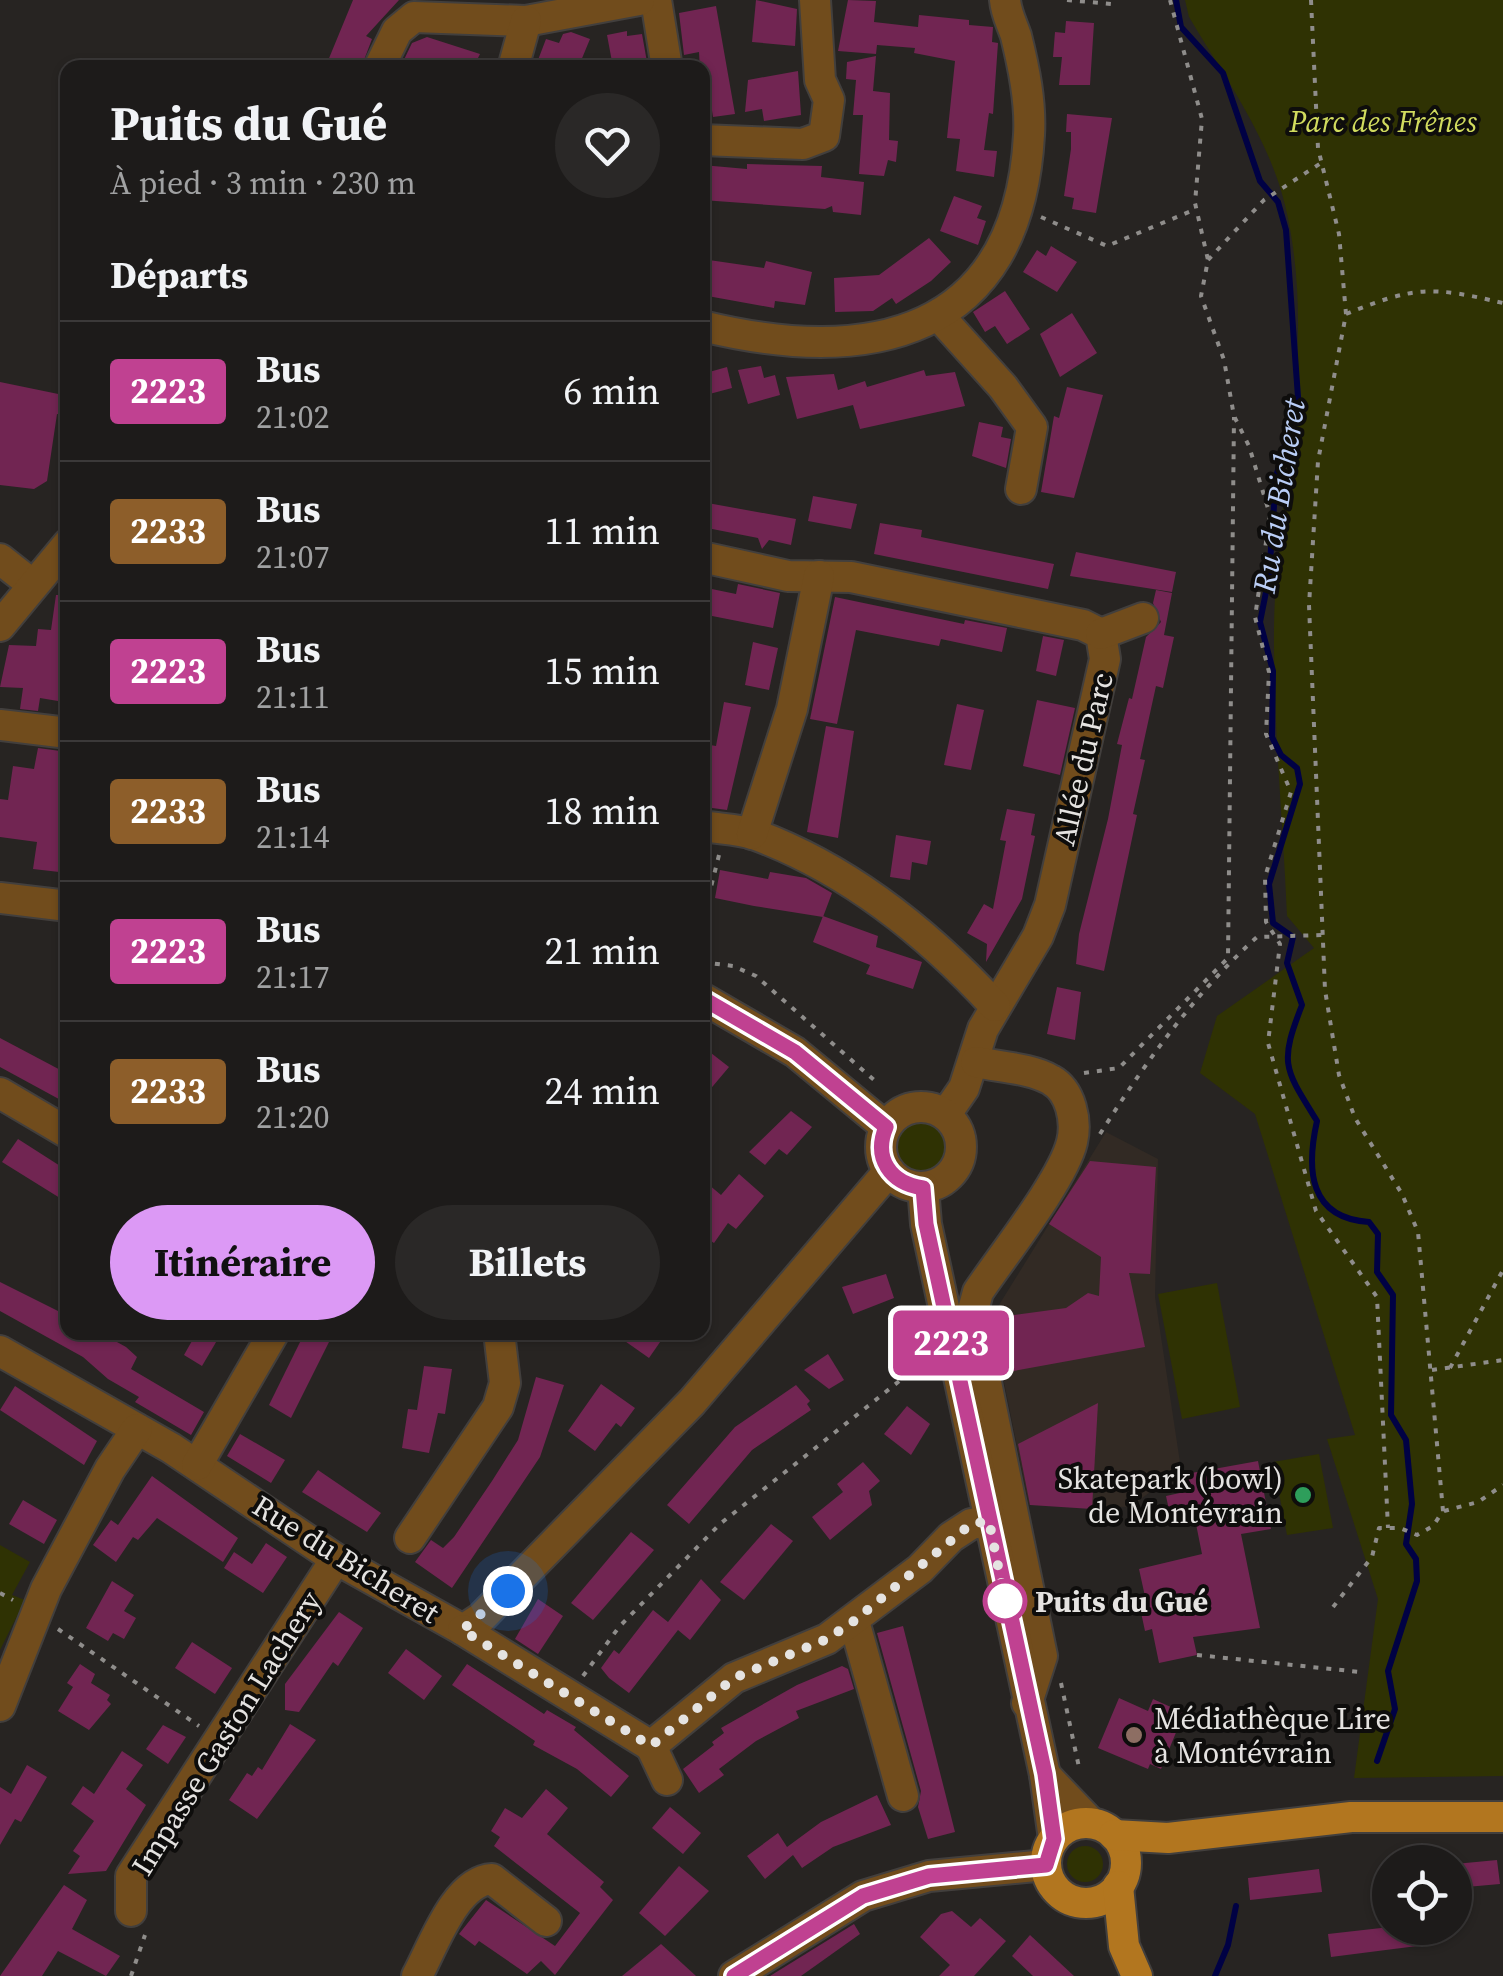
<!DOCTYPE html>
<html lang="fr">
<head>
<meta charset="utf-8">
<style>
	:root { --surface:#1d1b1a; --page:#2a2827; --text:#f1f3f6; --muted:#a0a1a2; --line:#3b3939; --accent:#dc99f5 }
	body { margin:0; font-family:"Source Serif 4",serif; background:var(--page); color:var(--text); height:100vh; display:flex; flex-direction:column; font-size:38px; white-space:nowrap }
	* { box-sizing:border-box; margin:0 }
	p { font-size:32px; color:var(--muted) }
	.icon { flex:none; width:55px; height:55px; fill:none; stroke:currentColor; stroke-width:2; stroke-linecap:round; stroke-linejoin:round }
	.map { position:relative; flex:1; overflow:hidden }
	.sheet { position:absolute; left:60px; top:60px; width:650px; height:1280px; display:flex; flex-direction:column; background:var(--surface); border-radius:20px; box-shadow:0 2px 8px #0004,0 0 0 2px var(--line) }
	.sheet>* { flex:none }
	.badge { padding:0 20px; border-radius:8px; font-size:35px; line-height:65px }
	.buttons { position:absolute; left:1372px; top:1845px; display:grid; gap:20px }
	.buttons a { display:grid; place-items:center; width:100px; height:100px; border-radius:50%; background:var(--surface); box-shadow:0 2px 8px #0004,0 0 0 2px var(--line); font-size:50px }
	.you { position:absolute; width:50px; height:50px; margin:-25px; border:8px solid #fff; border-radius:50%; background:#1a73e8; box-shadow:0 0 0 15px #1a73e833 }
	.map>.badge { position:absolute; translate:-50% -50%; box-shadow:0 0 0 5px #fff }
	h2 { padding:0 50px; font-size:38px; line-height:90px }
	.round { display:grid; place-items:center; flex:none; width:105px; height:105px; border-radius:52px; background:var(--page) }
	.head { display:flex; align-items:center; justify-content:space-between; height:170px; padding:0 50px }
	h1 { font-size:48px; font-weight:700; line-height:75px }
	.action { display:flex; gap:20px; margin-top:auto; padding:20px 50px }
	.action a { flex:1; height:115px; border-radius:60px; background:var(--accent); color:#111; font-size:40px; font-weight:700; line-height:115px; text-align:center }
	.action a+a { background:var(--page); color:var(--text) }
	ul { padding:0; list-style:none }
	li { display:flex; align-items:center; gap:30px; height:140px; padding:0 50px; border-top:2px solid var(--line) }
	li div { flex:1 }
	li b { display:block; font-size:38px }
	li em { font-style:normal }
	li .badge { min-width:110px; font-weight:700; text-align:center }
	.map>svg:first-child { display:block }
	.built { fill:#322a24 }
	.green { fill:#2f3203 }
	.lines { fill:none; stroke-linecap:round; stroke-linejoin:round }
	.stream { stroke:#000144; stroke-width:6 }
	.building { fill:#712552 }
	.minor-casing { stroke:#423f3d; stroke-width:34 }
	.major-casing { stroke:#423f3d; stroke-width:34 }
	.path { stroke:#8f8d8b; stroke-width:4; stroke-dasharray:5 8; stroke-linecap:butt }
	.minor { stroke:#714c1c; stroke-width:30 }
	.major { stroke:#b2761f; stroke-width:30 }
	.line-casing { stroke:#fff; stroke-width:22 }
	.line { stroke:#c04191; stroke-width:15 }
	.walk { stroke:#e5e3e1; stroke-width:10; stroke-dasharray:0 18 }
	.leisure-dot { fill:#2e9e5b; stroke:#0e0d0c; stroke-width:4 }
	.stop-dot { fill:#fff; stroke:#c04191; stroke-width:5 }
	.education-dot { fill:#8d6e63; stroke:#0e0d0c; stroke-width:4 }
	.labels { text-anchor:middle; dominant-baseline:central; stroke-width:8; stroke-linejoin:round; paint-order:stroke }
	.park-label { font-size:30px; font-style:italic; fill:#d1db5e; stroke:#0e0d0c }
	.street-label { font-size:30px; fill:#e5e3e1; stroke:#0e0d0c }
	.poi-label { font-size:30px; fill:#e5e3e1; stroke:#0e0d0c; text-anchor:end }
	.stop-label { font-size:30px; font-weight:bold; fill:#e5e3e1; stroke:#0e0d0c; text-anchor:start }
	.water-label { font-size:32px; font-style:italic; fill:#bacef6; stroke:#0e0d0c }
</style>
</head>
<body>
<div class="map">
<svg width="1503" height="1976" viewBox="0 0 1503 1976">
	<rect width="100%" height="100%" fill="#272422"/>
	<!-- built -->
	<polygon class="built" points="1106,1132 1158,1159 1155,1297 1181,1469 1130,1507 1029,1505 991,1318"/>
	<!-- green -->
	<g class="green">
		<path d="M1185,0H1503V1776L1354,1778L1378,1599L1327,1439L1355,1435L1255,1114L1200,1073L1217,1016L1314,948L1287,916C1283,820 1273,723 1274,628C1276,487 1319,346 1285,205C1269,138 1224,76 1189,17Z"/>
		<circle cx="922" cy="1148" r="31"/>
		<polygon points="1217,1283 1240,1407 1182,1419 1158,1294"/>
		<polygon points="1319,1454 1333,1528 1287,1535 1273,1462"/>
		<polygon points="0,1545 30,1562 12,1595 25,1600 0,1650"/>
		<circle cx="1085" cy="1864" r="18"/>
	</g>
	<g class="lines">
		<!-- stream -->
		<g class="stream">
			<path d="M1176,0L1181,27L1223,73L1260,181L1278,202L1286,230L1298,397L1276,477L1269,577L1260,622L1273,671L1272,737L1281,755L1297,768L1300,784L1269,884L1273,923L1293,937L1287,963L1302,1005C1279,1064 1284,1068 1317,1121C1306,1170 1309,1218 1369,1222L1378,1234L1377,1272L1393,1295L1391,1415L1406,1440L1412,1504L1406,1544L1416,1559L1417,1581L1388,1671L1395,1709L1377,1761"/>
			<polyline points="1215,1976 1228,1945 1236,1906"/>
		</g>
	</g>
	<!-- building -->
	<g class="building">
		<polygon points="353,0 399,0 366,36 372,39 361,68 325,68"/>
		<polygon points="756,0 797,9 795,46 752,42"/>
		<polygon points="848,0 876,1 874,22 918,27 919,15 969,20 969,25 993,27 992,42 998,43 993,114 989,113 984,150 997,151 994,177 956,171 960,139 947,138 955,61 914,53 915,48 877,45 876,54 838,51"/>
		<polygon points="716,6 735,114 713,117 711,104 702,106 699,52 684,55 679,13"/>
		<polygon points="1066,21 1094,23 1090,85 1059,85 1062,57 1053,57 1055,32 1065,33"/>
		<polygon points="627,31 627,36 642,34 647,62 613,67 607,35"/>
		<polygon points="571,32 590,39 578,68 557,68 538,60 546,39 559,43 563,34"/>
		<polygon points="427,37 480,54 478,58 495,68 400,68 412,43"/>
		<polygon points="876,56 873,91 890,93 889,140 898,141 896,162 888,160 884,176 859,174 863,115 853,115 856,80 846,79 847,62"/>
		<polygon points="798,71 801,115 764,121 762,109 745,112 748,80"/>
		<polygon points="1067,114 1112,118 1096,213 1072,209 1074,198 1064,196 1071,149 1071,132 1066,132"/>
		<polygon points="747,164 822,166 821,177 864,182 861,215 833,212 832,206 825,209 702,200 702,165 747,169"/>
		<polygon points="954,196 982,206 977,218 986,221 978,245 940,231"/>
		<polygon points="929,238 951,262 931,281 896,304 892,298 873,311 835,312 834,278 879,275"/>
		<polygon points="1051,246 1077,262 1057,292 1023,272 1037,250 1046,256"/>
		<polygon points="702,259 764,268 766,261 812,272 805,305 775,301 774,308 702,295"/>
		<polygon points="1005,291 1030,329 1007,344 995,326 985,332 973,312"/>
		<polygon points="1072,313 1097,353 1060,377 1040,334"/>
		<polygon points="761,366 764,378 775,375 780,395 748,404 738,370"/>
		<polygon points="727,367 732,388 702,396 702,374"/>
		<polygon points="924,370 926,376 955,372 965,406 860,429 853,405 797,419 786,377 834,374 838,390 865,381 867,387"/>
		<polygon points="0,382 68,396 68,416 57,414 47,481 34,489 0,485"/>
		<polygon points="1067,387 1103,395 1074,498 1041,492 1054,416 1059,418"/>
		<polygon points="979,422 1003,427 1001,437 1011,439 1006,468 972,456"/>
		<polygon points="813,496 857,504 851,529 808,521"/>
		<polygon points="702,502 796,519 791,545 769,540 762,549 758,538 702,527"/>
		<polygon points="880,523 922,530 921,537 1054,564 1048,589 874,554"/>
		<polygon points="1076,552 1176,572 1172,592 1070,576"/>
		<polygon points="738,584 780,593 773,628 702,614 702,587 736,594"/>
		<polygon points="1156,590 1172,593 1164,635 1174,637 1163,688 1156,686 1140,759 1145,760 1133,814 1137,815 1104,971 1076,964 1079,934 1108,819 1122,745 1117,744 1129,698 1132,699 1146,637 1161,622 1153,603"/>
		<polygon points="56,595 68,595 68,687 60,686 58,701 40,698 38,711 20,709 23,688 0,687 9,645 36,646 38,629 51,630"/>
		<polygon points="835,597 964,624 965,620 1007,628 1002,652 941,639 939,646 856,630 837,724 810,719"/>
		<polygon points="1043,636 1064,640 1056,676 1036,671"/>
		<polygon points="753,642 778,648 769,690 745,685"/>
		<polygon points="1037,700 1075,708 1060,775 1023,766"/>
		<polygon points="724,702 751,707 727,810 705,807 709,788 702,786 704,744 716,746"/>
		<polygon points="957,704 984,710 971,770 944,765"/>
		<polygon points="826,726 854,731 838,838 807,832"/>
		<polygon points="38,748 68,752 68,873 33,869 37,842 0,837 0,799 8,800 13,766 34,769"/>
		<polygon points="1007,809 1035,814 1031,835 1035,836 1022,899 986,962 987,944 967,933 984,904 993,909 1006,841 1000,840"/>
		<polygon points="896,835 931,841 927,865 912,862 910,880 890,877"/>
		<polygon points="720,870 768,879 770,872 806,878 832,893 823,917 754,906 715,898"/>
		<polygon points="823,916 878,936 876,947 922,962 913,989 866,974 870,965 813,942"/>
		<polygon points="1057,987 1081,992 1075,1040 1047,1034"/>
		<polygon points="0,1038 68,1074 68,1104 0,1067"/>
		<polygon points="702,1046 729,1067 702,1099"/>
		<polygon points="791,1111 812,1127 787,1155 779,1149 765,1165 749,1152"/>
		<polygon points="18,1139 68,1171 68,1203 2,1162"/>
		<polygon points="1090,1161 1156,1167 1150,1274 1129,1273 1145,1347 1003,1373 992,1318 1066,1308 1088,1293 1099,1296 1101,1257 1049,1224"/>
		<polygon points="739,1174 764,1196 736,1229 728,1223 714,1243 702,1235 702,1179 721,1195"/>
		<polygon points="886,1274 894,1298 853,1314 842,1287"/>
		<polygon points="0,1282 68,1316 68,1332 99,1332 126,1347 137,1357 131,1369 204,1412 191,1435 135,1402 139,1397 108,1379 83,1357 0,1311"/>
		<polygon points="197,1332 222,1332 202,1366 184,1355"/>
		<polygon points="305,1332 334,1332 291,1418 269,1405"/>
		<polygon points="612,1332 667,1332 649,1358"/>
		<polygon points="828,1354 844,1380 829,1389 804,1370"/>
		<polygon points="424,1366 452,1369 445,1414 438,1413 429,1453 402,1448 408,1409 417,1410"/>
		<polygon points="536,1377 564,1385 540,1457 452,1588 415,1562 431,1540 443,1548 454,1537 492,1481 518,1440"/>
		<polygon points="601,1384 635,1408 621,1427 616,1423 595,1451 568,1431"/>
		<polygon points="796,1385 810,1401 807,1404 811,1410 752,1450 689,1524 667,1505 735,1427"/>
		<polygon points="15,1386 97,1441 84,1465 0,1410"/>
		<polygon points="1098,1403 1092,1509 1030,1505 1018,1444"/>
		<polygon points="907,1406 930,1424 911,1455 884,1434"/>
		<polygon points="240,1434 285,1460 271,1483 227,1456"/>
		<polygon points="1258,1461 1271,1529 1241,1534 1260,1628 1193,1637 1197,1655 1159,1663 1152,1629 1145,1631 1139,1603 1146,1601 1139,1569 1202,1554 1195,1519 1172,1524 1166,1496 1189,1491 1186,1474"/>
		<polygon points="863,1462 880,1481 869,1491 872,1505 830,1540 812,1517 843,1492 837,1484"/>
		<polygon points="318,1470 381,1513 367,1532 302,1492"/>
		<polygon points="152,1476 238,1538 223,1562 157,1518 138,1540 133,1537 116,1562 93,1545 111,1520 118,1525"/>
		<polygon points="23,1500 57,1520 44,1544 9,1524"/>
		<polygon points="771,1524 793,1541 744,1600 720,1582"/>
		<polygon points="631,1532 654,1550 593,1620 571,1603"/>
		<polygon points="266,1543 287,1557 263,1593 224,1568 234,1552 252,1564"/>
		<polygon points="701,1579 721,1600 690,1640 678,1630 629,1693 609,1678 601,1668 614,1650 619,1654 653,1610 668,1622"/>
		<polygon points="112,1581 134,1595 124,1611 136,1618 124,1639 113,1633 108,1641 86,1628"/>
		<polygon points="538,1599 563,1616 538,1654 515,1639"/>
		<polygon points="339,1612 363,1628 338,1666 333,1662 299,1712 285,1710 285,1684"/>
		<polygon points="903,1626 955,1832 928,1839 918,1807 921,1791 877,1633"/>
		<polygon points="192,1642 232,1668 215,1694 175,1668"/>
		<polygon points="406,1649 442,1676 424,1700 388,1673"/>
		<polygon points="80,1664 95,1674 91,1683 110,1695 107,1700 111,1704 89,1730 58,1711 73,1687 67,1683"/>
		<polygon points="467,1664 544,1714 547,1710 576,1727 574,1730 629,1776 611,1797 577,1769 533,1745 535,1741 452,1685"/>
		<polygon points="842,1666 848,1669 854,1689 796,1711 799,1718 756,1741 719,1769 724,1775 699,1793 683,1769 714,1745 712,1742 724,1733 721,1728 797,1685"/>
		<polygon points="1119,1698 1148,1711 1153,1699 1184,1713 1161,1769 1150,1764 1148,1769 1098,1748"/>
		<polygon points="290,1724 316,1740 257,1819 229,1800 247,1773 252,1776 258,1767 262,1770"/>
		<polygon points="163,1725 186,1737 168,1764 146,1749"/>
		<polygon points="122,1751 143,1765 126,1789 146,1805 106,1871 68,1874 80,1856 73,1851 94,1821 71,1804 83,1786 94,1794"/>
		<polygon points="27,1765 47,1777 21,1822 15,1819 0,1845 0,1787 11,1794"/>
		<polygon points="546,1789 568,1808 547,1834 604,1882 600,1887 613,1900 555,1975 541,1961 527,1974 479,1941 475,1946 459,1934 486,1900 555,1946 580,1913 494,1846 500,1837 491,1831 505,1808 522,1818"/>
		<polygon points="877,1795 891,1825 833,1847 802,1868 793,1855 765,1879 747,1856 778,1833 787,1847 821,1822"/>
		<polygon points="670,1807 701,1833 683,1854 652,1828"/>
		<polygon points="1497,1860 1500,1884 1455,1888 1455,1864"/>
		<polygon points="679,1866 709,1891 665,1936 639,1913"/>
		<polygon points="1319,1869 1322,1892 1250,1900 1248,1878"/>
		<polygon points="64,1885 87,1900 72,1929 120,1956 106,1976 58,1951 42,1976 0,1976"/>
		<polygon points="952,1911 971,1927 980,1918 1006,1941 974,1976 939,1976 950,1965 920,1937 941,1914"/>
		<polygon points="854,1924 860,1934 801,1976 770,1976"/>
		<polygon points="1381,1928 1423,1928 1425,1945 1331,1957 1328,1934"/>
		<polygon points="1030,1935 1074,1976 1033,1976 1012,1956"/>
		<polygon points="661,1944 696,1976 622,1976"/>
	</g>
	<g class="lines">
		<defs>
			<g id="minor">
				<polyline points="656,0 667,68"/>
				<polyline points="379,68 397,31 414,17 526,21 639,0"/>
				<polyline points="513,68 526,21"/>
				<polyline points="702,140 803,144 824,136 829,100 820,80 815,0"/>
				<polyline points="940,317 1003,387 1032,427 1021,489"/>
				<path d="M702,326C870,367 1018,337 1029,135C1031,102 1024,68 1016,36C1012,24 1006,13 1005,0"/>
				<polyline points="702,557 788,576 851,577 1083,625 1101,634 1105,659 1050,905 1038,936 983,1029 964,1088 946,1114"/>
				<polyline points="0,559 33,585"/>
				<polyline points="0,626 68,544"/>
				<polyline points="1101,634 1143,618"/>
				<polyline points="0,725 68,733"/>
				<path d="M702,826C720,829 740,829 756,835C850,870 928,933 995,1006"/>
				<polyline points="752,834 792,709 819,576"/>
				<polyline points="0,898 68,906"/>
				<polyline points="702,998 795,1052 886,1127"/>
				<path d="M976,1062C998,1067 1031,1068 1051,1080C1071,1091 1077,1121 1072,1142C1063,1180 1002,1256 978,1292L972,1314L1042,1656L1027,1703"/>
				<polyline points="0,1093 68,1133"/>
				<circle cx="921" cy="1147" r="40"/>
				<polyline points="923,1187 926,1224 1045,1775 1054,1839"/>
				<polyline points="0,1351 171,1448 336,1559 463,1630 481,1618 692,1402 889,1171"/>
				<polyline points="197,1465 274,1332"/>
				<polyline points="410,1538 498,1407 505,1383 499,1332"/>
				<polyline points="854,1621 903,1796"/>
				<polyline points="463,1630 651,1746 734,1678 827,1639 920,1569 951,1537 971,1524 989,1521"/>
				<polyline points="0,1706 46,1589 110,1469 137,1429"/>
				<polyline points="651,1746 667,1780"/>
				<polyline points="1045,1775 1091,1823"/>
				<polyline points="131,1911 131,1876 336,1559"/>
				<path d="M417,1976C433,1947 455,1881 492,1879L546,1921"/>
				<polyline points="734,1976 863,1896 929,1876 1046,1865"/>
			</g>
			<g id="major">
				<circle cx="1086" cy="1863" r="40"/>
				<polyline points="1114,1835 1168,1838 1351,1817 1503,1817"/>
				<polyline points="1118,1886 1124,1946 1137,1976"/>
			</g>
		</defs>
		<!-- minor casing -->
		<use href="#minor" class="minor-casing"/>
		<!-- major casing -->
		<use href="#major" class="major-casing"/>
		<!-- path -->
		<g class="path">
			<polyline points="1067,0 1112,4 1116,0"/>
			<polyline points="1170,0 1202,119 1195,203 1208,260 1201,296 1224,360 1234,416 1249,446 1270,515 1255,617 1269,672 1266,734 1291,792 1265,877 1266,922 1280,944 1268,1043 1316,1211 1377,1297 1388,1528"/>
			<polyline points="1311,0 1318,148 1339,234 1346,314 1318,461 1309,605 1325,990 1339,1075 1355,1118 1402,1194 1418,1232 1443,1511 1433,1526 1417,1535 1400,1528 1379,1528 1372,1557 1330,1611"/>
			<polyline points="1041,217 1107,246 1196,209"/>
			<polyline points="1208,260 1264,200 1321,163"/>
			<path d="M1346,314C1415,286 1431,286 1503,303"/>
			<polyline points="702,923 719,855"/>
			<polyline points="702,962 733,966 756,976 874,1080"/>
			<polyline points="1084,1073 1119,1068 1228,958 1234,417"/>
			<path d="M1100,1134C1145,1063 1194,994 1257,937L1323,935"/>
			<polyline points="1450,1368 1503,1270"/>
			<polyline points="1432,1370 1503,1360"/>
			<polyline points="1444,1511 1478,1502 1503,1485"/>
			<polyline points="0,1593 13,1600"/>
			<polyline points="58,1629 199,1726"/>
			<polyline points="1197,1655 1360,1672"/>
			<polyline points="583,1676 619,1627 720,1524 927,1359"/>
			<polyline points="1061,1683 1080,1772"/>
			<polyline points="131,1976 145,1935"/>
		</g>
		<!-- minor -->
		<use href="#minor" class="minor"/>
		<!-- major -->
		<use href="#major" class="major"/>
	</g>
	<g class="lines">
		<defs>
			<path id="line" d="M702,998L795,1052L886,1127C873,1158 890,1183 923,1188L926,1224L1045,1774L1054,1839L1046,1865L929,1876L863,1896L734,1976"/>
		</defs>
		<!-- line casing -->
		<use href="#line" class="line-casing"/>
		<!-- line -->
		<use href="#line" class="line"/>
		<!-- walk -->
		<polyline class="walk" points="508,1591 462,1630 651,1746 734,1678 827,1639 854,1621 971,1524 989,1521 1005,1601"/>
	</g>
	<!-- markers -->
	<circle class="leisure-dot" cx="1303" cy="1495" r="10"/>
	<circle class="stop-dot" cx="1005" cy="1601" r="20"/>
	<circle class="education-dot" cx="1134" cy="1735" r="10"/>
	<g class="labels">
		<!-- park labels -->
		<g class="park-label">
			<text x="1383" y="121">Parc des Frênes</text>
		</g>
		<!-- street labels -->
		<g class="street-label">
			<text transform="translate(1083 759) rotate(-77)">Allée du Parc</text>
			<text transform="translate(346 1559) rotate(32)">Rue du Bicheret</text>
			<text transform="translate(226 1733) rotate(-58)">Impasse Gaston Lachery</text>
		</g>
		<!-- poi labels -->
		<g class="poi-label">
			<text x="1283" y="1478">Skatepark (bowl)<tspan x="1283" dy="34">de Montévrain</tspan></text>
			<text x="1154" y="1718" text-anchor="start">Médiathèque Lire<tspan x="1154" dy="34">à Montévrain</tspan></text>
		</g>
		<!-- stop labels -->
		<g class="stop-label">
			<text x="1035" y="1601">Puits du Gué</text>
		</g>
		<!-- water labels -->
		<g class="water-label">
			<text transform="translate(1279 496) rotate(-81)">Ru du Bicheret</text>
		</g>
	</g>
</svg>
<div class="buttons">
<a><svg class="icon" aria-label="locate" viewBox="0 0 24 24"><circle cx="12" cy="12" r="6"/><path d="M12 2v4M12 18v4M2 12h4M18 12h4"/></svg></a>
</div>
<div class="you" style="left:508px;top:1591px"></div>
<b class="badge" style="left:951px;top:1343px;background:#c04191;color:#fff">2223</b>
<section class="sheet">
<div class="head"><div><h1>Puits du Gué</h1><p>À pied · 3 min · 230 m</p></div><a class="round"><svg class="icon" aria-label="heart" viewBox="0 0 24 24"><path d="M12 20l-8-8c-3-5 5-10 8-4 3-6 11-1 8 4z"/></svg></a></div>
<h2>Départs</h2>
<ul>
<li><span class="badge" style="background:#c04191;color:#fff">2223</span><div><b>Bus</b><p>21:02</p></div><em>6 min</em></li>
<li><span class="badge" style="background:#8d5e2a;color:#fff">2233</span><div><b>Bus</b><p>21:07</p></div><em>11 min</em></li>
<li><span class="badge" style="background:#c04191;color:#fff">2223</span><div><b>Bus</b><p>21:11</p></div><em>15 min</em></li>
<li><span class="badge" style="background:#8d5e2a;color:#fff">2233</span><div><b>Bus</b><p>21:14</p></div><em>18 min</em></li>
<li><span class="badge" style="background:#c04191;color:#fff">2223</span><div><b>Bus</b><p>21:17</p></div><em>21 min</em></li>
<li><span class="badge" style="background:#8d5e2a;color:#fff">2233</span><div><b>Bus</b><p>21:20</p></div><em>24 min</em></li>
</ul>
<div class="action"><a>Itinéraire</a><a>Billets</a></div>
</section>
</div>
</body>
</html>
